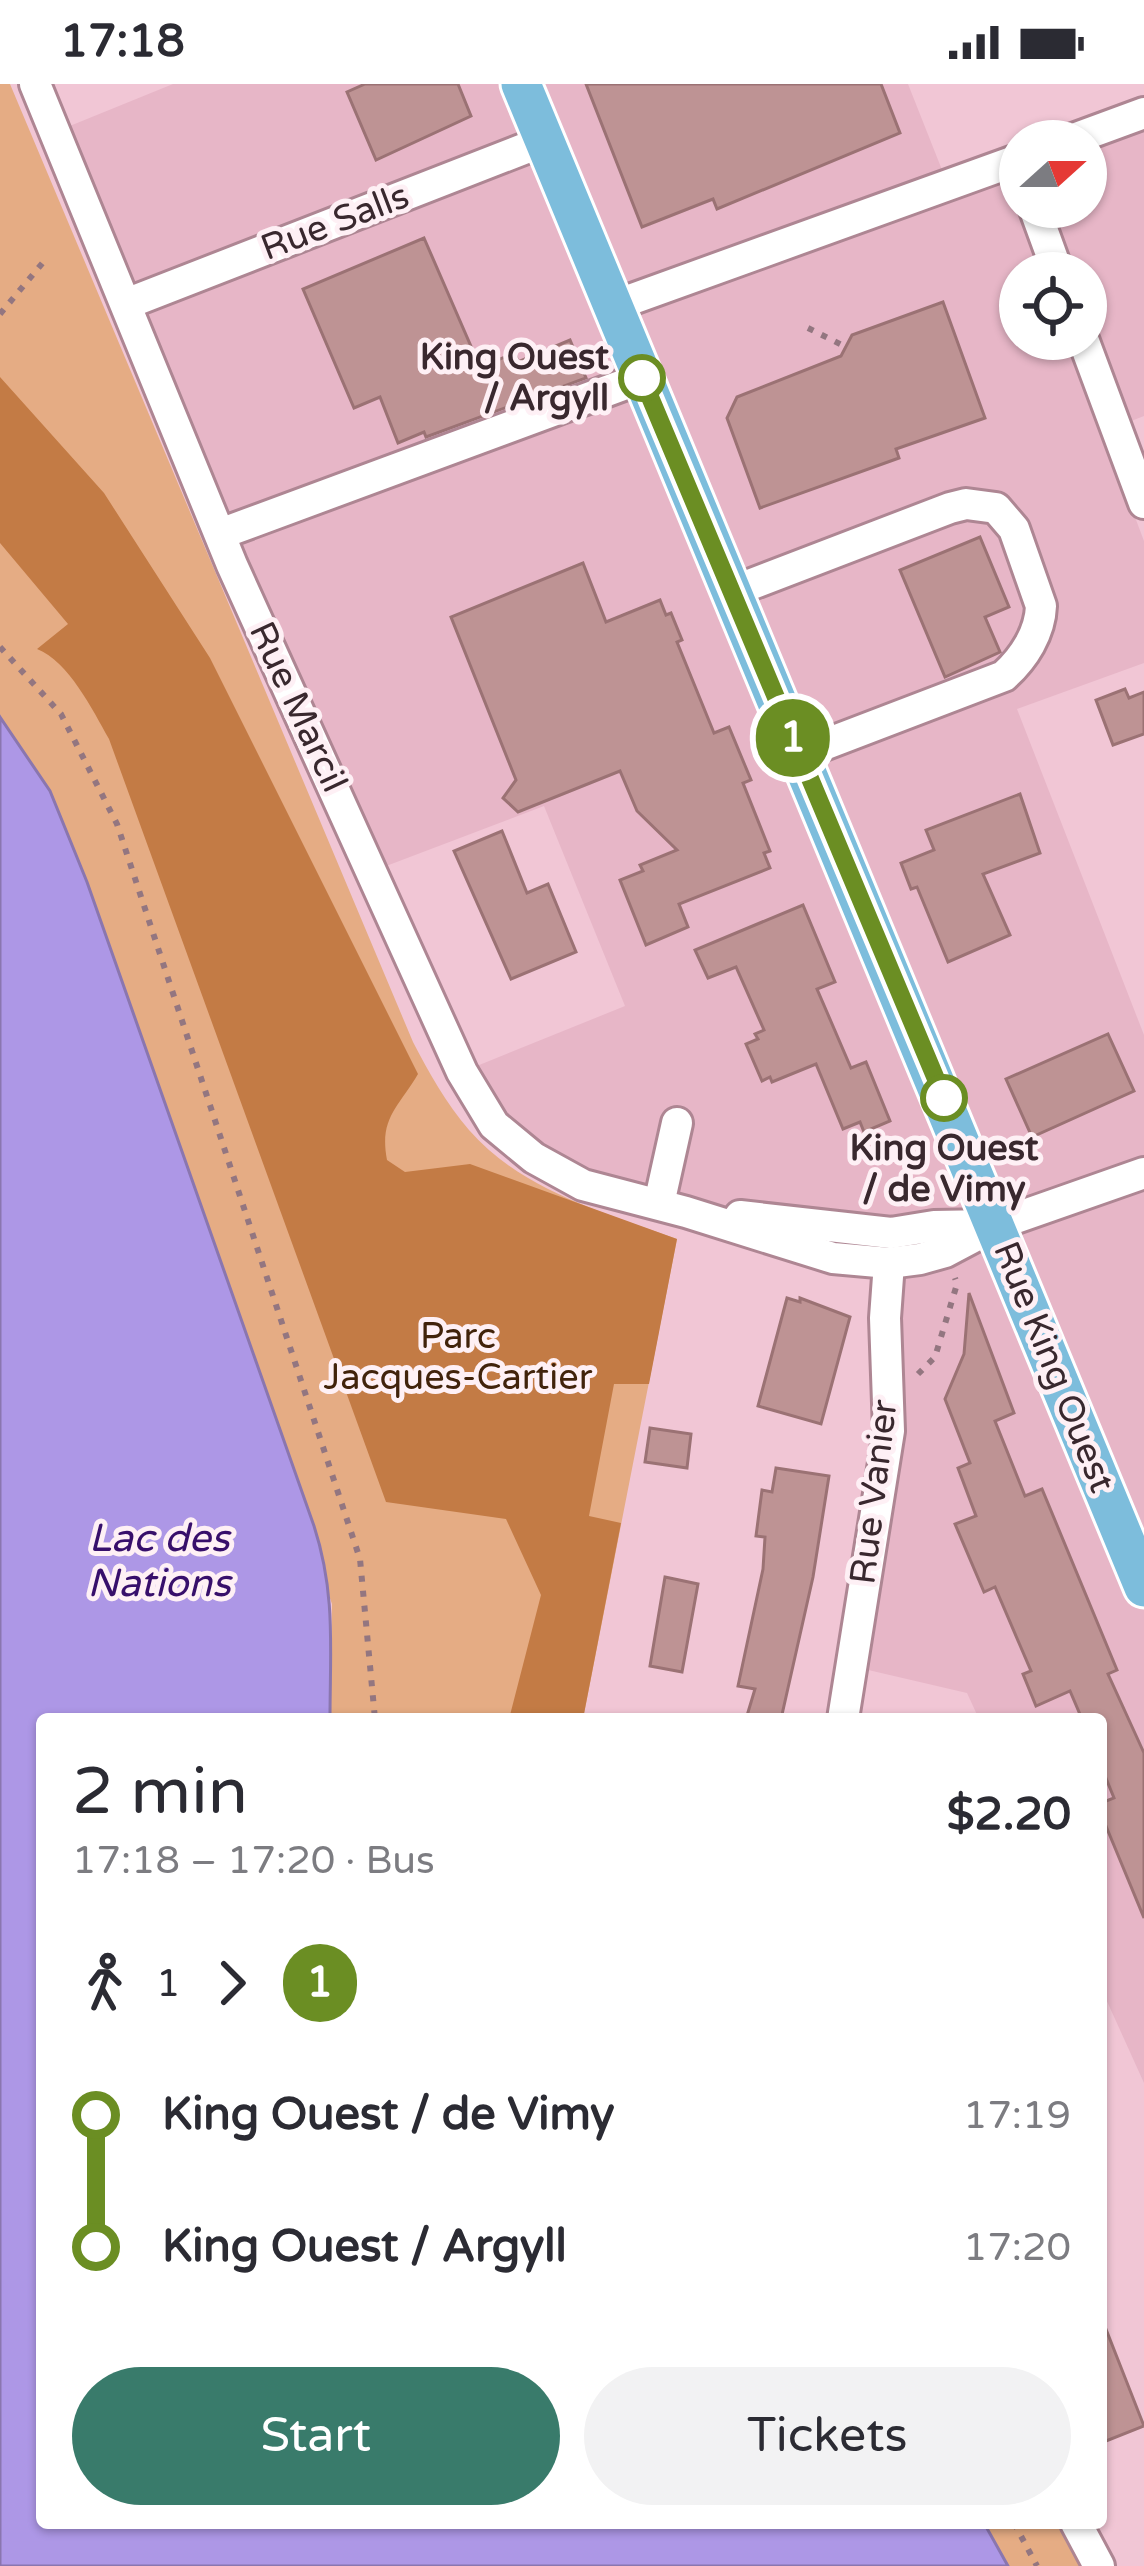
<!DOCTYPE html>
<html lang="en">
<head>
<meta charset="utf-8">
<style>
	:root { --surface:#fff; --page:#f2f2f3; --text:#2b2b33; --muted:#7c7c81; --accent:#397b6b }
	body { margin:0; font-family:"Varela Round",sans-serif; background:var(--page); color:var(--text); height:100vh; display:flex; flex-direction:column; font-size:45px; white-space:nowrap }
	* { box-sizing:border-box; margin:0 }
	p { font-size:39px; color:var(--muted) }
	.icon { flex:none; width:66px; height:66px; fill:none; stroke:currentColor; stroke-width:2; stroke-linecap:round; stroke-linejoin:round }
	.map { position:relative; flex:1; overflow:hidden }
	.drawer { position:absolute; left:36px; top:1629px; width:1071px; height:816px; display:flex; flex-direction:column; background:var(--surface); border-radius:12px; box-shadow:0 3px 9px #0004 }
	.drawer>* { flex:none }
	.badge { padding:0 24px; border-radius:39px; font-size:42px; line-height:78px }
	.needle { width:78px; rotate:69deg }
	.fabs { position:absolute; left:999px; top:36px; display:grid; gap:24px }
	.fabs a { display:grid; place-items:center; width:108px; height:108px; border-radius:50%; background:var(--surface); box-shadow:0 3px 9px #0004; font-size:60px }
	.map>.badge { position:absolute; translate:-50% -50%; box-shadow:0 0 0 6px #fff }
	.legs { display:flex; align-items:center; gap:18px; height:132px; padding:0 36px; font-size:39px }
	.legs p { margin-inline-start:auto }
	.summary { display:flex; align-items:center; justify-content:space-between; height:204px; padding:0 36px }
	h1 { font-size:66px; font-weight:600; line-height:90px }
	.cta { display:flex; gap:24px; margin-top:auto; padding:24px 36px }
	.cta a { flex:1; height:138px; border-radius:72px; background:var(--accent); color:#fff; font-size:48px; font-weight:600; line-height:138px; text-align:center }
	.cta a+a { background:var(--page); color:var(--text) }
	ul { padding:0 36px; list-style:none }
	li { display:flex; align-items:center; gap:42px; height:132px; font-size:45px }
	li i { display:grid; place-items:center; width:18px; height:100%; margin:0 15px; background:currentColor }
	li i::after { content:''; width:30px; height:30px; margin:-15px; border:9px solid; border-radius:50%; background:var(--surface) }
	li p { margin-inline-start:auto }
	li:first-child i { background:linear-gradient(#0000 50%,currentColor 0) }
	li:last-child i { background:linear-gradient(currentColor 50%,#0000 0) }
	.status { display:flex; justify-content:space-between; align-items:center; height:84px; padding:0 60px; background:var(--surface); direction:ltr }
	.status svg { height:33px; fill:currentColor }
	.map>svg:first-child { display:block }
	.built { fill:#e7b6c7; fill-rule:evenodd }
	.green { fill:#e5ac84 }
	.forest { fill:#c37b45 }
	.water { fill:#ad97e6; stroke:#8a76af; stroke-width:3 }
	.building { fill:#be9394; stroke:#9b7274; stroke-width:3 }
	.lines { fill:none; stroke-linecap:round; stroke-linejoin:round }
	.minor-casing { stroke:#ae8693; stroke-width:36 }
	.major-casing { stroke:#fff; stroke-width:45 }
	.path { stroke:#937680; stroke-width:6; stroke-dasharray:6 9; stroke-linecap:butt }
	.minor { stroke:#fff; stroke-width:30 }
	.major { stroke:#7dbddc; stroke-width:39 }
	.line-1-casing { stroke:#fff; stroke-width:27 }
	.line-1 { stroke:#6b8e23; stroke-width:18 }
	.stop-1-dot { fill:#fff; stroke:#6b8e23; stroke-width:6 }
	.labels { text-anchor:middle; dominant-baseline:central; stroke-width:10; stroke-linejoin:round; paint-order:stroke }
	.street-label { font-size:36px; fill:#39282e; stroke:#fef0f5 }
	.stop-label { font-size:36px; font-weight:bold; fill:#39282e; stroke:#fef0f5; text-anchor:end }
	.park-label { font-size:36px; fill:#41230b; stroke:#fef0f5 }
	.water-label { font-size:39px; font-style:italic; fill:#370f6b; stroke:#fef0f5 }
</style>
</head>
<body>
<div class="status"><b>17:18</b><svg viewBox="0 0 49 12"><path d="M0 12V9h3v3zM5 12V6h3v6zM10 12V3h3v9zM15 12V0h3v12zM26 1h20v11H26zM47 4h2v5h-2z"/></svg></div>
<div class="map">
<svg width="1144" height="2482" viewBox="0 0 1144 2482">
	<rect width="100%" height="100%" fill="#f1c6d5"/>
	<!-- built -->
	<path class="built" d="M173,0H908L948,101L1020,75V123H1086V57L1144,29V332L1103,348L1144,457V579L1017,625L1144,951V1999L1101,1904V1635H979L967,1609L851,1582L889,1347V1167L852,1164L534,1074L462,988L625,922L544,722L373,787L55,48ZM1020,189H1086V255H1020Z"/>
	<!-- green -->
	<g class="green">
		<path d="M0,0H10L413,958C429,989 446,1019 469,1046C521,1106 605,1129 677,1155L583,1635H330L332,1520L50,707L0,633Z"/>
		<polygon points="984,2439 1076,2439 1099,2482 1008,2482"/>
	</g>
	<!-- forest -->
	<path class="forest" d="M0,293L104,409L210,574L418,990C398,1024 379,1034 387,1076L405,1088L470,1080L677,1155L649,1300H614L589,1432L621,1439L583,1635H509L541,1511L506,1435L386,1418L109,655C92,625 69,578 37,565L68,540L0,459Z"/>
	<!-- water -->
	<path class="water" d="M0,633L50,707L87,798L314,1442C336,1510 330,1565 330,1635H42V2439H984L1008,2482H0Z"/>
	<!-- building -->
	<g class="building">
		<polygon points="365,0 458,0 471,32 376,76 347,8"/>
		<polygon points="586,0 881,0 900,49 717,125 713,115 642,143"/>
		<polygon points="424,154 480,283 515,269 518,278 570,256 586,294 426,353 424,348 398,359 380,313 354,324 303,205"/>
		<polygon points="943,218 985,334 896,365 899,374 760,424 727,334 737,313 841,272 852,251"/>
		<polygon points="980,453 1009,523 985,533 1000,568 945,593 900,486"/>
		<polygon points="583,479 606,538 660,516 666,531 671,529 682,556 677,558 714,649 729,643 751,696 743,699 770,767 764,769 770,784 679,820 688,843 646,861 620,796 643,787 640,781 677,766 637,727 620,687 518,728 503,714 516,696 451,533"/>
		<polygon points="1125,605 1129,614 1144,608 1144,650 1113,661 1096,616"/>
		<polygon points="1020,710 1040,769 983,790 1010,851 948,878 917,803 911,805 901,779 934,766 926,746"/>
		<polygon points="502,747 527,809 548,800 576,868 511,895 454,767"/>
		<polygon points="803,821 835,898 817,905 851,984 866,978 890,1037 864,1048 860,1038 843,1045 816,980 772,998 770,993 762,997 746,960 758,955 755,950 764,946 736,883 708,894 695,866"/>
		<polygon points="1108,950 1134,1007 1032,1053 1006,995"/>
		<polygon points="969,1209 1014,1329 995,1337 1025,1412 1042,1405 1117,1586 1108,1590 1144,1669 1144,1834 1101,1730 1101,1719 1114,1714 1101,1682 1101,1635 1082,1635 1070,1607 1036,1622 1023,1590 1031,1587 995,1503 984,1508 955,1440 976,1432 958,1384 970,1379 945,1315 964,1270"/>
		<polygon points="787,1214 800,1218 800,1214 850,1233 821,1340 758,1322"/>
		<polygon points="650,1344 691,1350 687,1384 645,1378"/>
		<polygon points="776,1384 829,1392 813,1493 781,1635 746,1635 755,1605 738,1602 763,1485 765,1453 756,1452 762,1406 772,1408"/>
		<polygon points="665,1493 698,1500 682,1588 650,1582"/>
		<polygon points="1102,2235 1144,2342 1101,2359 1101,2236"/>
	</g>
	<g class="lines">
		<defs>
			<g id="minor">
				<polyline points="35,0 232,481 462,988 494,1041 534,1074 583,1101 686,1128 833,1174 889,1179 920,1175 945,1168 996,1141 1144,1089"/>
				<polyline points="1068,57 1144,29"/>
				<polyline points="1034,123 1058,189"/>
				<polyline points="126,220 544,57"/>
				<polyline points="613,222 1020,75"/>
				<polyline points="1083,255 1144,419"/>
				<polyline points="220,450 642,294"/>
				<path d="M731,508L950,424L966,420L996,424L1014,445L1041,522C1040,549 1024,574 1004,592L800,670"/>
				<polyline points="659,1120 677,1039"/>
				<polyline points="740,1132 891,1149 934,1142 990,1141"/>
				<polyline points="843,1635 889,1347 885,1234 889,1179"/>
				<polyline points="1076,2439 1099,2482"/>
			</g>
			<polyline id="major" points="521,0 1144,1503"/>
		</defs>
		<!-- minor casing -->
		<use href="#minor" class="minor-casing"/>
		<!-- major casing -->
		<use href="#major" class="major-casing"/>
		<!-- path -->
		<g class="path">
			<polyline points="0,230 45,176"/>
			<polyline points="808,244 846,263"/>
			<polyline points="0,563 61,630 117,740 360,1475 375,1635"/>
			<polyline points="918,1290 935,1273 957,1200 955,1194"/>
			<polyline points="1014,2439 1037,2482"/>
		</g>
		<!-- minor -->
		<use href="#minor" class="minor"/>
		<!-- major -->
		<use href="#major" class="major"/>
	</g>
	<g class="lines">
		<defs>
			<polyline id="line-1" points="642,294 944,1014"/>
		</defs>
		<!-- line-1 casing -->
		<use href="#line-1" class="line-1-casing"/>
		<!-- line-1 -->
		<use href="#line-1" class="line-1"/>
	</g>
	<!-- markers -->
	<g class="stop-1-dot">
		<circle cx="642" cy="294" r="21"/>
		<circle cx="944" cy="1014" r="21"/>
	</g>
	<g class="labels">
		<!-- street labels -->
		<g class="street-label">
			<text transform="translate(335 138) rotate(-21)">Rue Salls</text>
			<text transform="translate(298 623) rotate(65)">Rue Marcil</text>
			<text transform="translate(1054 1283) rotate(68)">Rue King Ouest</text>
			<text transform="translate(874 1408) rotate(-83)">Rue Vanier</text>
		</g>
		<!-- stop labels -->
		<g class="stop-label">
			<text x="609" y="273">King Ouest<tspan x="609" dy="41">/ Argyll</tspan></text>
			<text x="944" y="1064" text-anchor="middle">King Ouest<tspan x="944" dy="41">/ de Vimy</tspan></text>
		</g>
		<!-- park labels -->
		<g class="park-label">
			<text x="458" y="1252">Parc<tspan x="458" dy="41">Jacques-Cartier</tspan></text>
		</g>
		<!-- water labels -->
		<g class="water-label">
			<text x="159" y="1454">Lac des<tspan x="159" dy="45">Nations</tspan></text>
		</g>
	</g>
</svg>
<div class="fabs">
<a><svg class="needle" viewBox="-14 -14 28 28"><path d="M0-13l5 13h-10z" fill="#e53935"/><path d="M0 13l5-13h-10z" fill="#7c7c81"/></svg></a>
<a><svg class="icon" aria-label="locate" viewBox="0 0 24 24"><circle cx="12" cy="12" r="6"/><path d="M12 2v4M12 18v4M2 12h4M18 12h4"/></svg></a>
</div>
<b class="badge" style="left:793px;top:654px;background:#6b8e23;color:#fff">1</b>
<section class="drawer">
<div class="summary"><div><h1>2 min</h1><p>17:18 – 17:20 · Bus</p></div><b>$2.20</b></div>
<div class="legs"><svg class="icon" aria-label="walk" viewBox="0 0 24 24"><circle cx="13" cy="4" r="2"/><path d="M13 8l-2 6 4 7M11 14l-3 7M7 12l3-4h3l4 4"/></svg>1<svg class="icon" aria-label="forward" viewBox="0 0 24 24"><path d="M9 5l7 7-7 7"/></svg><b class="badge" style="background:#6b8e23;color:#fff">1</b></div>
<ul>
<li><i style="color:#6b8e23"></i><b>King Ouest / de Vimy</b><p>17:19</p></li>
<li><i style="color:#6b8e23"></i><b>King Ouest / Argyll</b><p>17:20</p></li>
</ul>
<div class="cta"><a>Start</a><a>Tickets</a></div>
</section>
</div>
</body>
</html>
